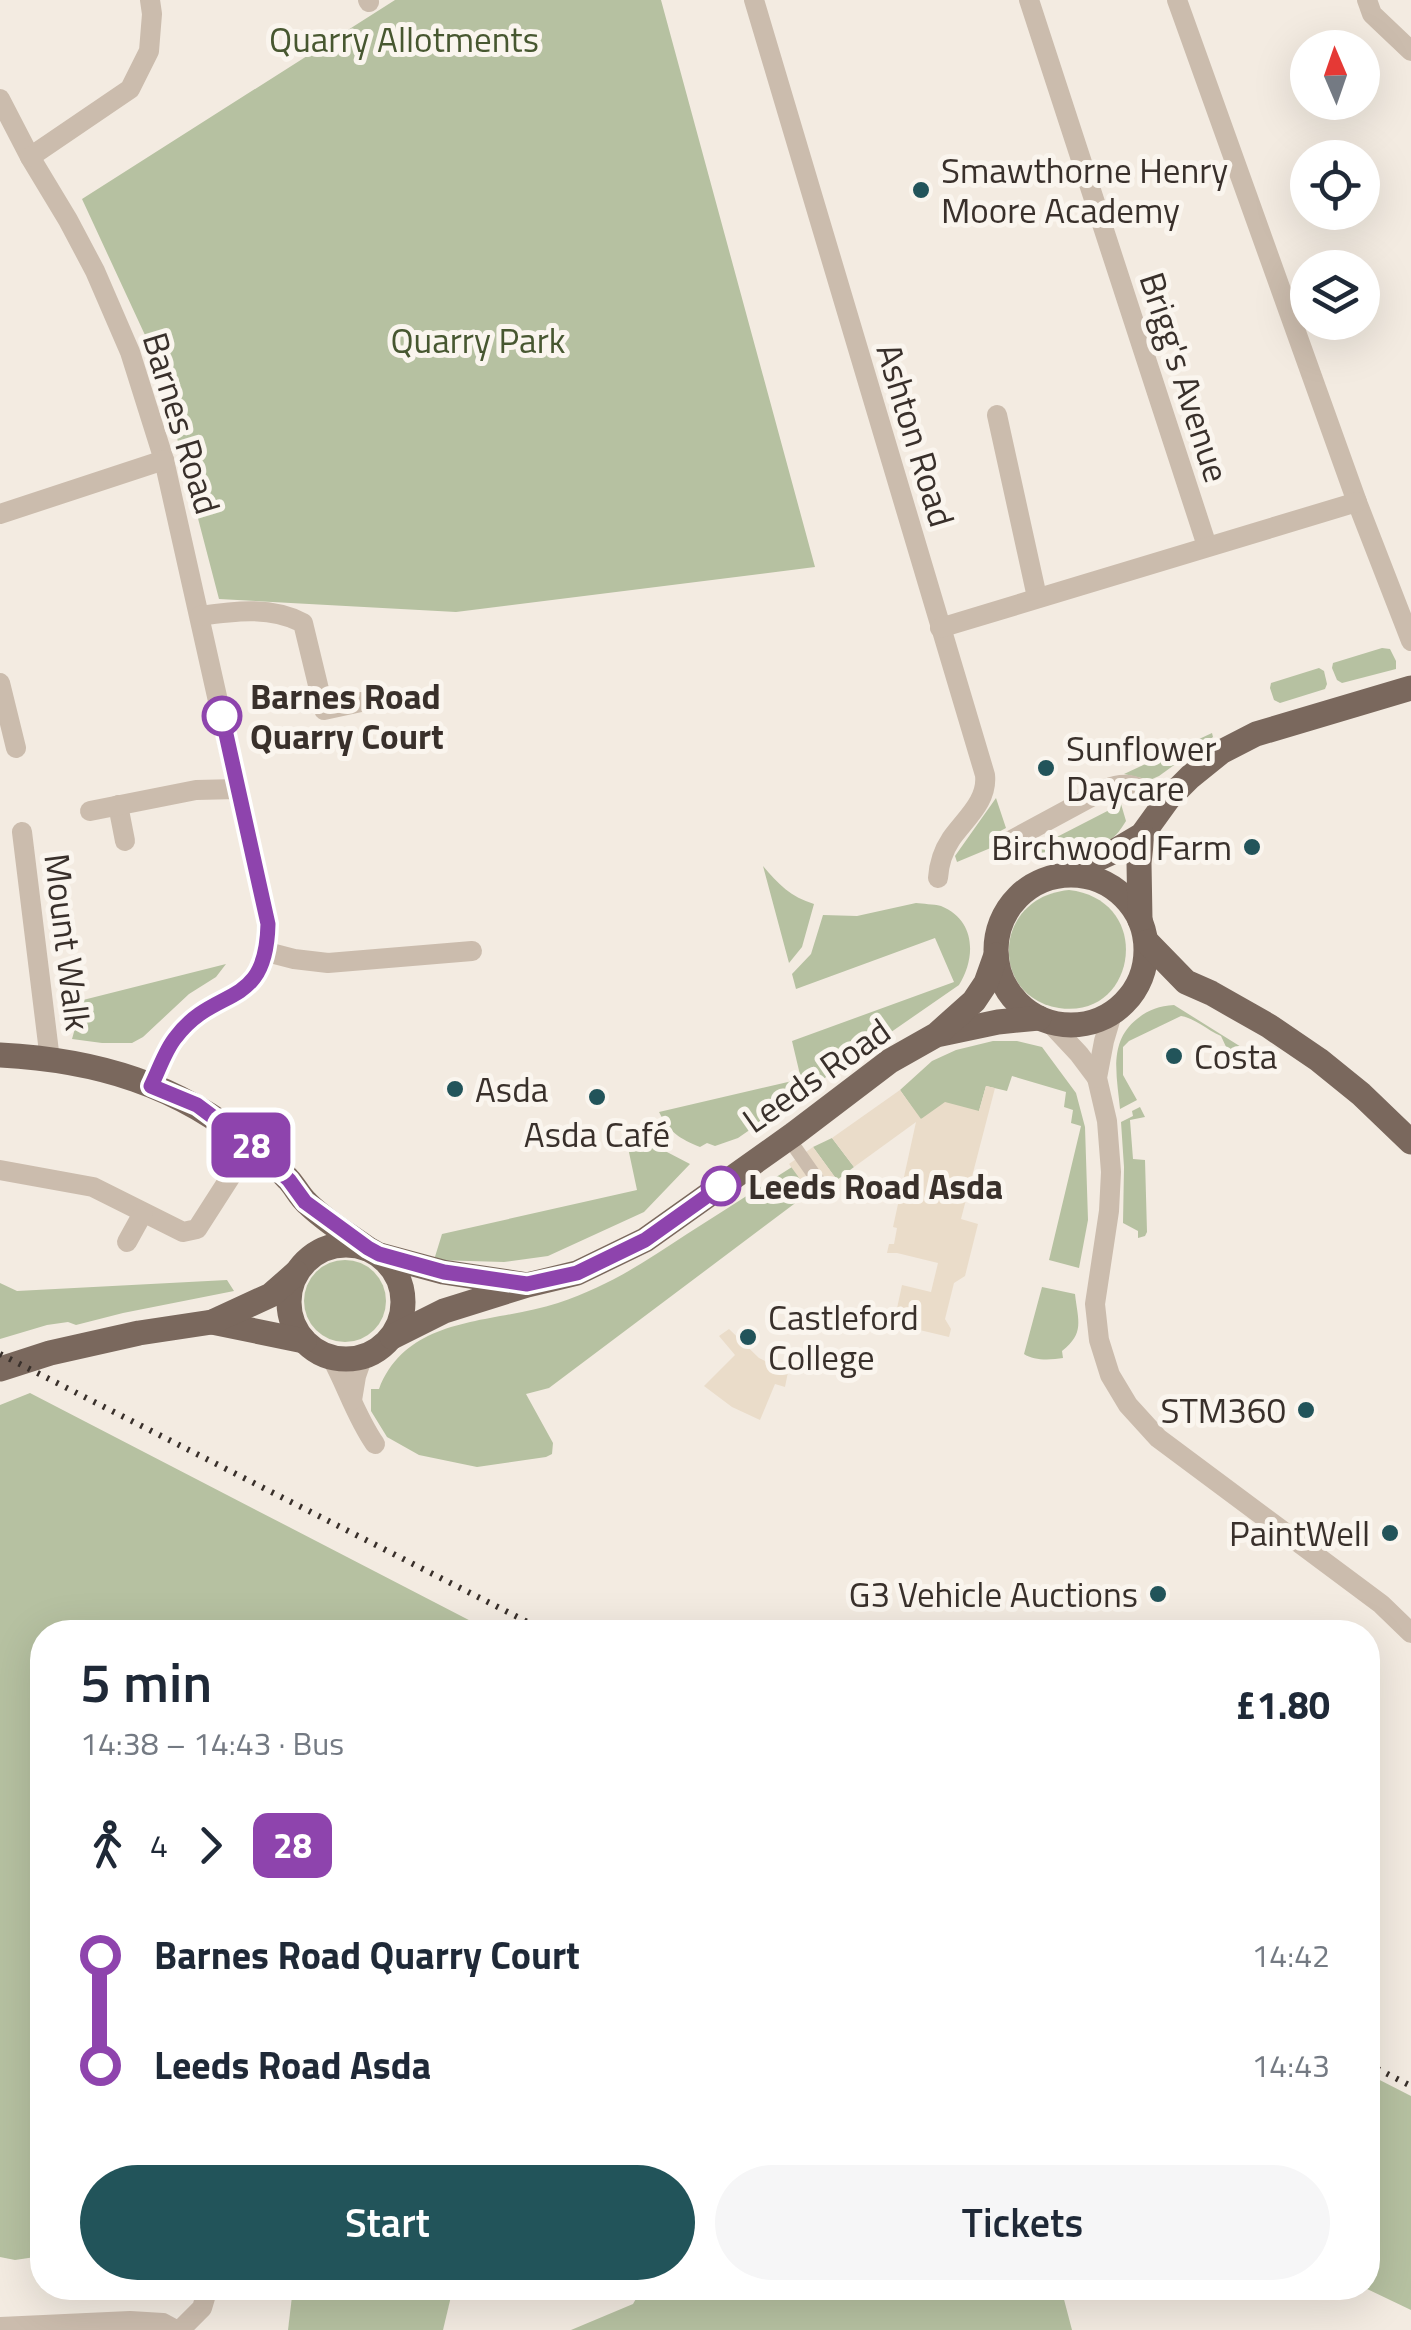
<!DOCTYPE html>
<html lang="en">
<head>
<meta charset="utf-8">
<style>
	:root { --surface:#fff; --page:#f6f6f7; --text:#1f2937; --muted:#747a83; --accent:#22545a }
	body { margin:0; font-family:"Titillium Web",sans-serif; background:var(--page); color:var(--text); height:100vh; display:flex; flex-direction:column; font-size:38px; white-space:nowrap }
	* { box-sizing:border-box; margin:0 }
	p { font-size:32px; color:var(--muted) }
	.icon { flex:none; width:55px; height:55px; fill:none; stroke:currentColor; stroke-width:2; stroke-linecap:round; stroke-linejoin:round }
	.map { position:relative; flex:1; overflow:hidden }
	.sheet { position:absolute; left:30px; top:1620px; width:1350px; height:680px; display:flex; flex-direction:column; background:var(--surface); border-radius:40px; box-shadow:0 10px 40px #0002 }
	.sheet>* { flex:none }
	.badge { padding:0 20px; border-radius:15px; font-size:35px; line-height:65px }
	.needle { width:65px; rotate:358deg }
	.buttons { position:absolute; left:1290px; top:30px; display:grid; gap:20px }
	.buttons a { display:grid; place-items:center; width:90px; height:90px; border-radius:50%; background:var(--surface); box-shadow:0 10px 40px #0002; font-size:50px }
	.map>.badge { position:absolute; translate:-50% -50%; box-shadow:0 0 0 5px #fff }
	.legs { display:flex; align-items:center; gap:15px; height:110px; padding:0 50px; font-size:32px }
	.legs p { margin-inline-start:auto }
	.head { display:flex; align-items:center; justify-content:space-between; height:170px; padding:0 50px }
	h1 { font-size:55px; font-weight:600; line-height:75px }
	.primary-button { display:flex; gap:20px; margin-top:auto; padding:20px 50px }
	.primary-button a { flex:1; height:115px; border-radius:60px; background:var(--accent); color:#fff; font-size:40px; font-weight:600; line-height:115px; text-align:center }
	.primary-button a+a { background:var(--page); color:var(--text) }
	ul { padding:0 50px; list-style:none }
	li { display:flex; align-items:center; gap:35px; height:110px; font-size:38px }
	li i { display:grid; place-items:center; width:15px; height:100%; margin:0 12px; background:currentColor }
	li i::after { content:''; width:25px; height:25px; margin:-12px; border:8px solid; border-radius:50%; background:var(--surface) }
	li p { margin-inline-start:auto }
	li:first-child i { background:linear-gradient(#0000 50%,currentColor 0) }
	li:last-child i { background:linear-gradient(currentColor 50%,#0000 0) }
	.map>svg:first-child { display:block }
	.green { fill:#b6c1a1 }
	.plaza { fill:#eadcc9 }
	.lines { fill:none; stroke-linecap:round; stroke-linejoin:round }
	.pedestrian { stroke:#cbbcad; stroke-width:14 }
	.minor { stroke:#cbbcad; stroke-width:20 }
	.primary { stroke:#7a685d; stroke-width:25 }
	.rail { stroke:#39302b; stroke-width:6; stroke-dasharray:2.5 8; stroke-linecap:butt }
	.line-1-casing { stroke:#fff; stroke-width:22 }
	.line-1 { stroke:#8e44ad; stroke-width:15 }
	.poi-dot { fill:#22545a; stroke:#faf5ee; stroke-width:4 }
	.stop-1-dot { fill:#fff; stroke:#8e44ad; stroke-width:5 }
	.labels { text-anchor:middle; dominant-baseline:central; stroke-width:10; stroke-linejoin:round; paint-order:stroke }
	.park-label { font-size:35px; fill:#475730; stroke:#faf5ee }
	.poi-label { font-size:35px; fill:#39302b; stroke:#faf5ee; text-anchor:start }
	.street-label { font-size:35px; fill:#39302b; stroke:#faf5ee }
	.stop-label { font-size:35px; font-weight:bold; fill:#39302b; stroke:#faf5ee; text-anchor:start }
</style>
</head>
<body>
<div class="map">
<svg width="1411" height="2330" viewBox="0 0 1411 2330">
	<rect width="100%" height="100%" fill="#f3ebe1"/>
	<!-- green -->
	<g class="green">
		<polygon points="395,0 661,0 815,567 456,612 219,599 157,361 82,199"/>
		<polygon points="1382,648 1390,649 1396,661 1396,669 1342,683 1337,680 1332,668 1333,663"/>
		<polygon points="1319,668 1324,671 1327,684 1325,689 1280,703 1274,700 1270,688 1271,683"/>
		<polygon points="1212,733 1213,737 1159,776 1150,780 1124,774"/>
		<polygon points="996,798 1006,828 989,837 993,847 957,862 955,856"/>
		<path d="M1121,804L1126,821C1105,856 1089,846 1055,851C1041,853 1028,858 1015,863L1012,860Z"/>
		<path d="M763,866C778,884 791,897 814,904L802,947L789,963Z"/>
		<path d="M1069,890C1155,900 1137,1020 1059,1008C989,997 992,897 1069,890Z"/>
		<path d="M916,903C923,904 933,904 941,906C976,920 976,958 959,985L738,1138L715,1146L707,1143L700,1147C680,1139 669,1132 659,1112L801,1079L792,1041L954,982L935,938L796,989L792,974L811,954L823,915L857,916Z"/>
		<polygon points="226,964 216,977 189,994 143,1037 132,1043 102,1043 72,1039 83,1000"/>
		<path d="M1174,1005L1254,1055L1234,1064L1221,1036C1207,1030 1195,1018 1181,1016L1129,1041L1123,1047V1075L1137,1100L1120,1109C1117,1076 1108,1042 1137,1019C1148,1010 1159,1006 1174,1005Z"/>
		<polygon points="993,1041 1017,1041 1042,1047 1076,1093 1085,1127 1088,1220 1079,1268 1049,1260 1081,1126 1071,1123 1073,1110 1064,1107 1066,1092 1012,1076 1007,1091 986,1086 979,1111 920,1119 900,1090 932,1061 956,1050"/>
		<polygon points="1140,1107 1145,1117 1130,1120 1133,1159 1145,1160 1147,1232 1145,1236 1138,1238 1138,1231 1123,1223 1124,1167 1121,1122 1133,1116 1132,1111"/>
		<polygon points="832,1138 854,1167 837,1180 813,1147"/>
		<polygon points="642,1139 690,1164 644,1212 548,1256 504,1262 434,1260 442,1234 637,1190 627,1143"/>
		<path d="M792,1167L810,1192L549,1388L526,1394L553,1443L552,1454L546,1457L477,1467L419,1455L387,1437L371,1411V1389H379C408,1314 495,1324 558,1303C609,1286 643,1263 687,1234C722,1212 757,1189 792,1167Z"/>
		<circle cx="345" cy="1301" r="41"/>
		<polygon points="227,1280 234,1291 123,1313 76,1325 68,1322 47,1325 0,1339 0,1283 17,1291"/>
		<path d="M1042,1287L1075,1294C1078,1321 1085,1333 1062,1351L1063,1358C1051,1360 1034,1361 1024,1354Z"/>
		<polygon points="30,1393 492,1632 42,1632 42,2256 15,2260 0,2257 0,1405"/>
		<polygon points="1368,2074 1411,2096 1411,2310 1365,2288 1368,2288"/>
		<polygon points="293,2288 453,2288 443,2330 288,2330"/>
		<polygon points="642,2288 1061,2288 1072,2330 571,2330 633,2304"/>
	</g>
	<!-- plaza -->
	<g class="plaza">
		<polygon points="986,1086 995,1088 961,1219 978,1224 965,1276 954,1283 945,1319 951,1329 949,1337 886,1322 889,1311 896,1313 902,1285 931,1292 938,1263 897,1253 887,1253 889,1244 894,1244 897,1228 893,1227 916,1122 854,1167 832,1138 900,1090 921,1119 945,1102 979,1111"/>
		<polygon points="813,1147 837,1180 813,1197 789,1164"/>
		<polygon points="729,1329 759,1358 788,1372 785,1387 775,1384 760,1420 732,1407 704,1386 735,1355 719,1336"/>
	</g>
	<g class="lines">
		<!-- pedestrian -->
		<polyline class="pedestrian" points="796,1149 824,1189"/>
		<!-- minor -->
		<g class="minor">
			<polyline points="368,0 369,2"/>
			<path d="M754,0L985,775C988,801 965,819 951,839C943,851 939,863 938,878"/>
			<polyline points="1029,0 1207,546"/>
			<polyline points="1177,0 1357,502 1411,641"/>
			<polyline points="1367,0 1372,14 1411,51"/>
			<path d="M0,99L30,157L68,220L95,271L130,352L164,460L268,924C266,1012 216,984 176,1037C165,1050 159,1070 151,1086"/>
			<polyline points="30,157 130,89 149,51 152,14 150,0"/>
			<polyline points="997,415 1037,597"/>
			<polyline points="0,514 164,460"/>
			<path d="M200,616C234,611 271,606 303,623L324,710L361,702"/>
			<polyline points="940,628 1357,502"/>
			<polyline points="0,683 16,748"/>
			<polyline points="118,805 125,841"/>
			<polyline points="90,811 196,790 238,789"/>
			<polyline points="22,832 50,1060"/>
			<path d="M1008,842L1106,789C1132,778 1143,790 1165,804"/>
			<polyline points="267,952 294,959 328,963 472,951"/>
			<polyline points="1112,1014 1104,1041 1097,1078 1107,1121 1111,1172 1109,1211 1095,1304 1099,1340 1110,1375 1128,1405 1158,1438 1381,1604 1411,1633"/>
			<polyline points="1050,1023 1079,1054 1097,1078"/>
			<polyline points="0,1170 93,1187 183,1232 197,1229 231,1176"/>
			<polyline points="127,1242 143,1213"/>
			<path d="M331,1357C347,1386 356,1417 375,1444"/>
			<polyline points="352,1400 356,1376 363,1356"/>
			<polyline points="0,2327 130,2321 163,2323 176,2330"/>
			<polyline points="180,2330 202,2308 208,2288"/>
		</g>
		<!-- primary -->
		<g class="primary">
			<polyline points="1065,874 1115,851 1142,835 1168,799 1190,777 1221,752 1256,734 1411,688"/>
			<circle cx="1071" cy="950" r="75"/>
			<polyline points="1140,920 1139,863 1142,835"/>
			<polyline points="1147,942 1186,982 1211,993 1269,1026 1319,1060 1361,1094 1411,1142"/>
			<polyline points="941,1034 998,1022 1039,1018"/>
			<path d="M0,1055C96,1060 179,1084 254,1148C265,1157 278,1168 288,1179C295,1186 299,1196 307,1203C325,1221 347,1234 368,1249"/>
			<circle cx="346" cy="1302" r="57"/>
			<polyline points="380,1255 443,1272 522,1284"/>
			<polyline points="212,1322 304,1341"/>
			<polyline points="392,1337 444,1311 527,1285 577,1273 645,1240 794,1134 890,1061 936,1035 974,1001 986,983 996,955"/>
			<polyline points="0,1369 50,1353 139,1333 212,1322 271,1295 296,1273"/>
		</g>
		<!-- rail -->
		<g class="rail">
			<polyline points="0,1354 547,1632"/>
			<polyline points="1368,2064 1411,2086"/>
		</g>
	</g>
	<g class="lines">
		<defs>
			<path id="line-1" d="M222,716L268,924C266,1011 216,984 176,1037C165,1050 159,1070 151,1086L197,1105L252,1146L289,1180L305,1202L368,1248L379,1254L444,1272L527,1284L577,1273L645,1240L721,1186"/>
		</defs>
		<!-- line-1 casing -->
		<use href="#line-1" class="line-1-casing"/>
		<!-- line-1 -->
		<use href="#line-1" class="line-1"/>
	</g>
	<!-- markers -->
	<g class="poi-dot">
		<circle cx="921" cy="190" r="10"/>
		<circle cx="1046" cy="768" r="10"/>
		<circle cx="1252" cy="847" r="10"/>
		<circle cx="1174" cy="1056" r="10"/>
		<circle cx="455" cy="1089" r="10"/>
		<circle cx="597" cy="1097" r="10"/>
		<circle cx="748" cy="1337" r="10"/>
		<circle cx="1306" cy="1410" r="10"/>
		<circle cx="1390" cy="1533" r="10"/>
		<circle cx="1158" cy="1594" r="10"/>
	</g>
	<g class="stop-1-dot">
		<circle cx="222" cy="716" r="18"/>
		<circle cx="721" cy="1186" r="18"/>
	</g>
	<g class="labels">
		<!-- park labels -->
		<g class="park-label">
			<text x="404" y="39">Quarry Allotments</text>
			<text x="478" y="340">Quarry Park</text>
		</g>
		<!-- poi labels -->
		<g class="poi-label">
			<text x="941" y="170">Smawthorne Henry<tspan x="941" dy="40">Moore Academy</tspan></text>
			<text x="1066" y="748">Sunflower<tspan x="1066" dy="40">Daycare</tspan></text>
			<text x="1232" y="847" text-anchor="end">Birchwood Farm</text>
			<text x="1194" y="1056">Costa</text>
			<text x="475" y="1089">Asda</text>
			<text x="597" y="1134" text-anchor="middle">Asda Café</text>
			<text x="768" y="1317">Castleford<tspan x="768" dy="40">College</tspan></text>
			<text x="1286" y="1410" text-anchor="end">STM360</text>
			<text x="1370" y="1533" text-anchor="end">PaintWell</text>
			<text x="1138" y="1594" text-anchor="end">G3 Vehicle Auctions</text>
		</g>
		<!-- street labels -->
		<g class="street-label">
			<text transform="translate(1185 377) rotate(72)">Brigg's Avenue</text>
			<text transform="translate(182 423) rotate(73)">Barnes Road</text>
			<text transform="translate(916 435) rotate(73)">Ashton Road</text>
			<text transform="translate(68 942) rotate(83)">Mount Walk</text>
			<text transform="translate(816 1075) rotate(-35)">Leeds Road</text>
		</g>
		<!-- stop labels -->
		<g class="stop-label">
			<text x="250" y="696">Barnes Road<tspan x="250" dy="40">Quarry Court</tspan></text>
			<text x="748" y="1186">Leeds Road Asda</text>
		</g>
	</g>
</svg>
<div class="buttons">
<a><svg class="needle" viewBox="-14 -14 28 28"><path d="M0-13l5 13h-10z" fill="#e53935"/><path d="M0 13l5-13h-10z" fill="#747a83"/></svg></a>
<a><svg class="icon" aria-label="locate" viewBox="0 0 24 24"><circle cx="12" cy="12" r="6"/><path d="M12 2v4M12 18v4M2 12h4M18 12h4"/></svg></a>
<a><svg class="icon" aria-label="layers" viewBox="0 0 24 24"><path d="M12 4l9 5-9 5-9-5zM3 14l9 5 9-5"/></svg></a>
</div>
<b class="badge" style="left:251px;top:1145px;background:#8e44ad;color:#fff">28</b>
<section class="sheet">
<div class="head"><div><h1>5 min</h1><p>14:38 – 14:43 · Bus</p></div><b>£1.80</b></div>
<div class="legs"><svg class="icon" aria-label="walk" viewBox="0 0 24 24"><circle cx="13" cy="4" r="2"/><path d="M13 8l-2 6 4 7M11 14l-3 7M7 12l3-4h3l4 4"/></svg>4<svg class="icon" aria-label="forward" viewBox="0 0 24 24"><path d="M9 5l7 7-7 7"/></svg><b class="badge" style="background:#8e44ad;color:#fff">28</b></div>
<ul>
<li><i style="color:#8e44ad"></i><b>Barnes Road Quarry Court</b><p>14:42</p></li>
<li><i style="color:#8e44ad"></i><b>Leeds Road Asda</b><p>14:43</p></li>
</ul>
<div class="primary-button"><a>Start</a><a>Tickets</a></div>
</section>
</div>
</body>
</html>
